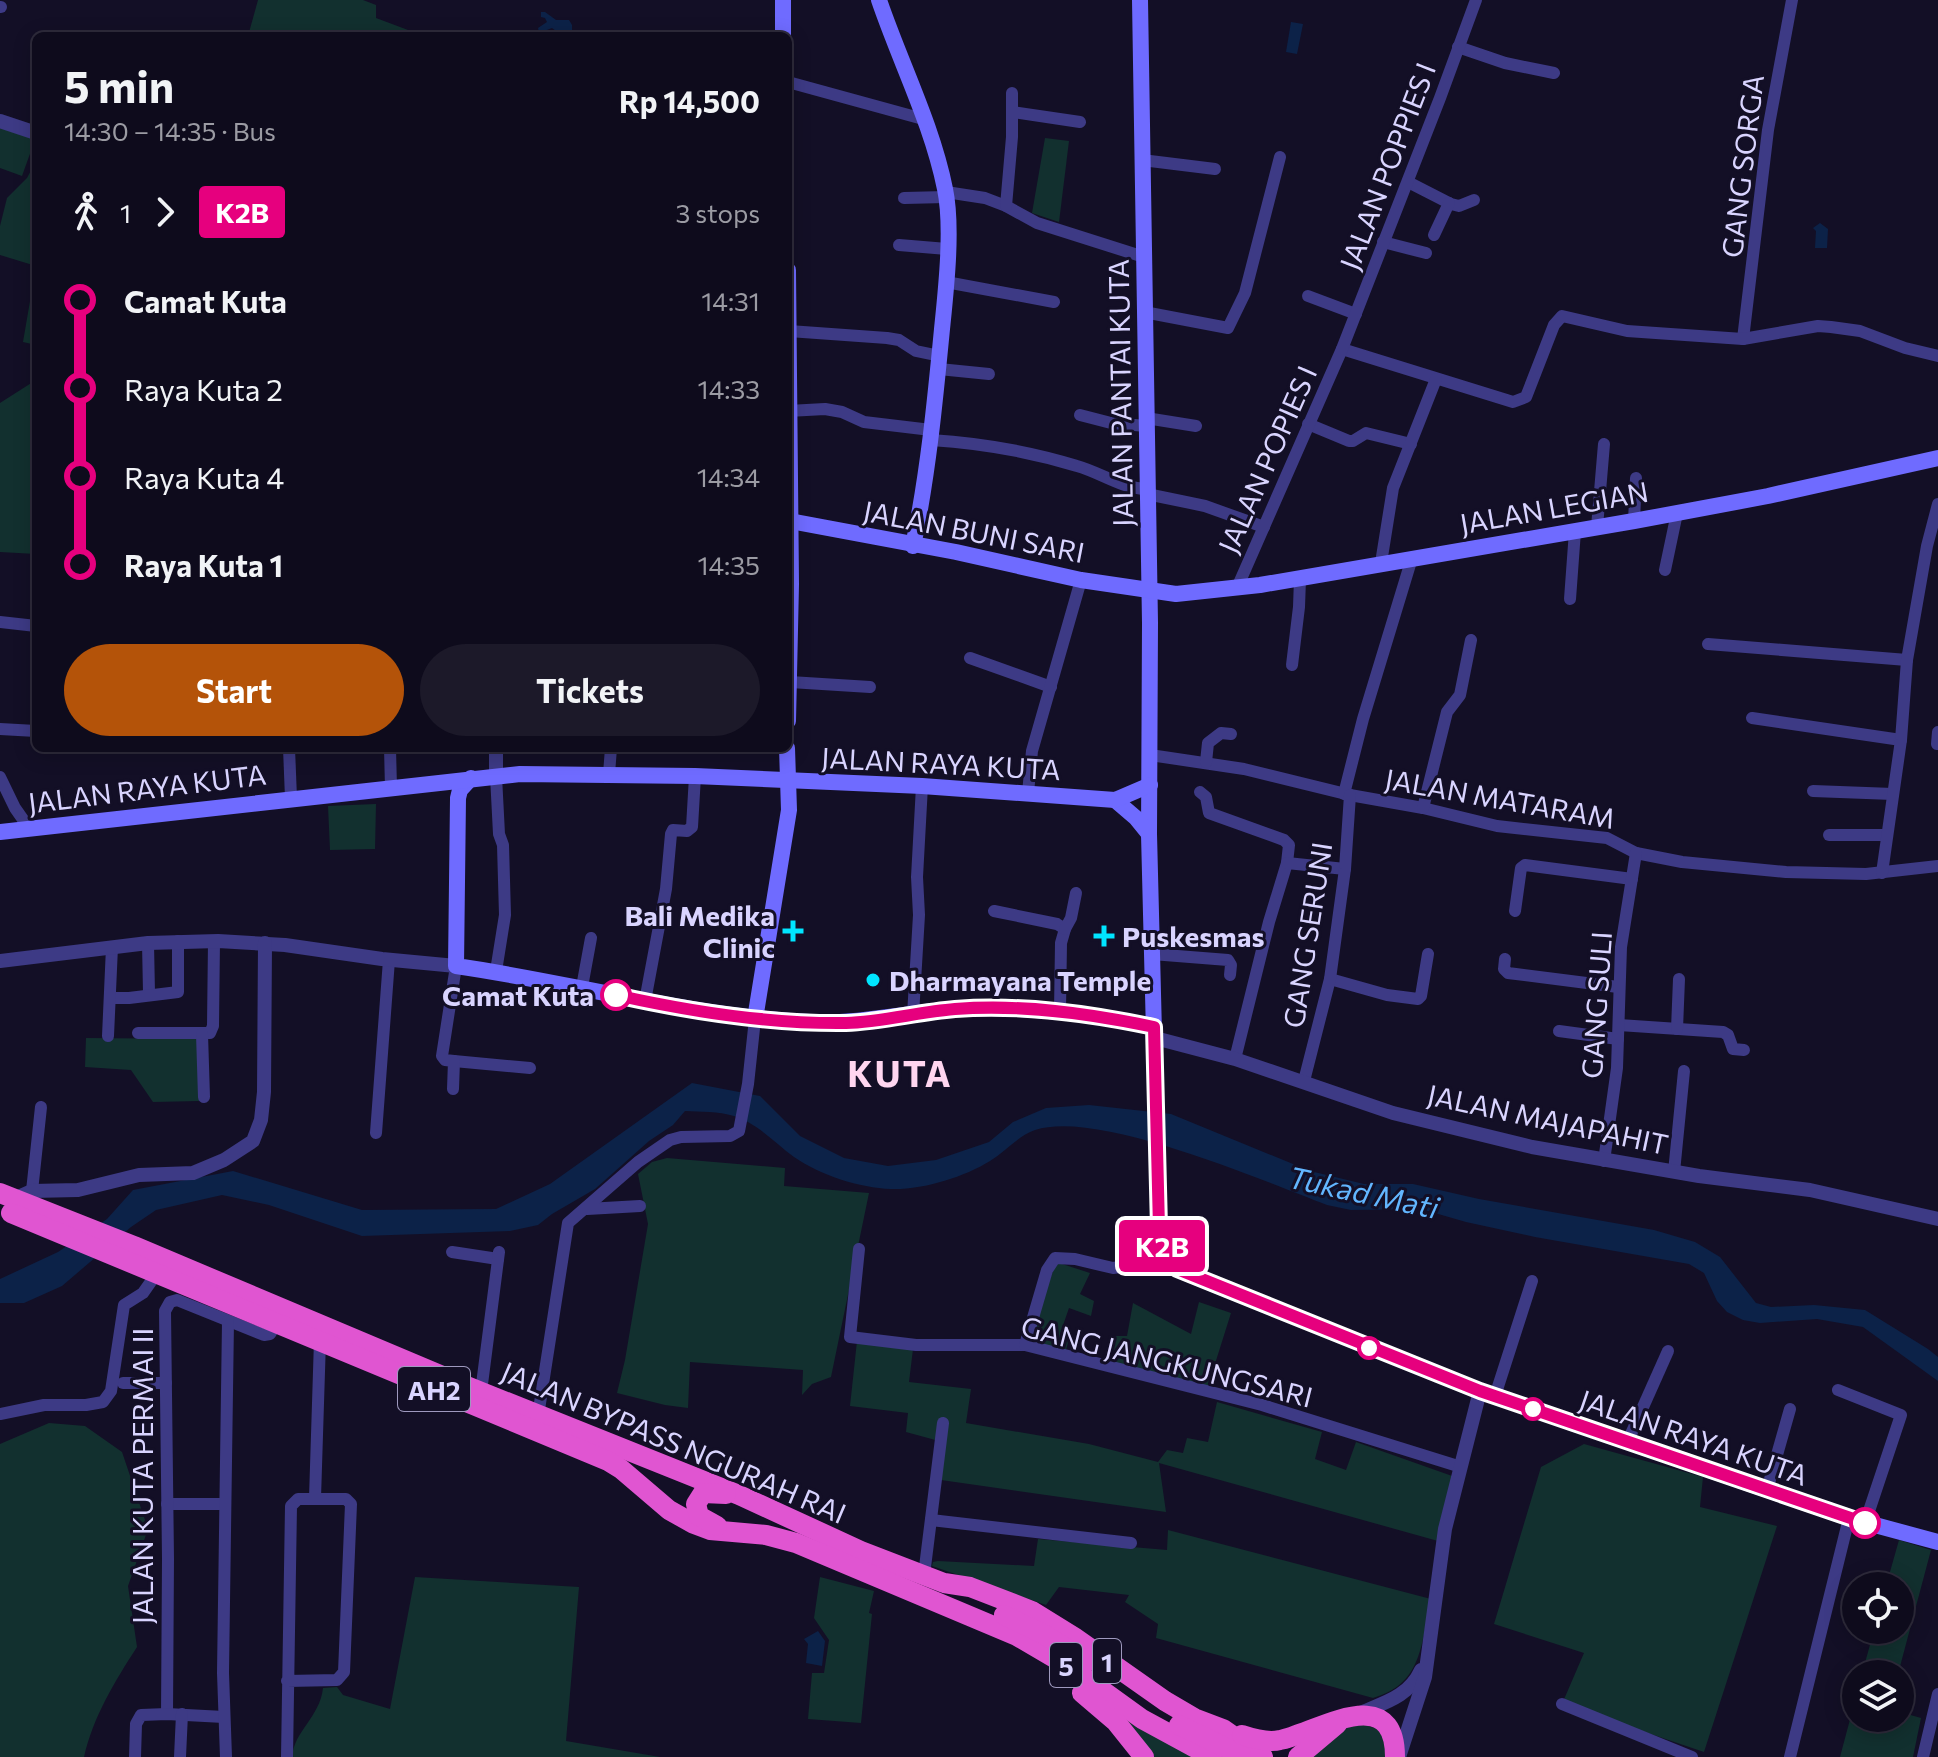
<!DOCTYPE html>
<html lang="en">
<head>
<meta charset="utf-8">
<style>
	:root { --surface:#0e0b1c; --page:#1c1929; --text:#f1f3f6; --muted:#9b9ba3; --line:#2e2b3b; --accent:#b45309 }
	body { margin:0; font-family:Commissioner,sans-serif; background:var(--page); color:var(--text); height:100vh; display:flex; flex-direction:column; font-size:30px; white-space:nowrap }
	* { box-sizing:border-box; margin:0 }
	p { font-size:26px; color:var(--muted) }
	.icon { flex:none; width:44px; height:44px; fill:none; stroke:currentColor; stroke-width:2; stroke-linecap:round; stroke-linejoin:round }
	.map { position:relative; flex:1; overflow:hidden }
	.panel { position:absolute; left:32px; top:32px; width:760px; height:720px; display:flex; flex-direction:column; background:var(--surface); border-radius:12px; box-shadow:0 4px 20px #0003,0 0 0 2px var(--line) }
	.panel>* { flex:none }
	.badge { padding:0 16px; border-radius:6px; font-size:28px; line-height:52px }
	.tools { position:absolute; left:1842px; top:1572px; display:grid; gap:16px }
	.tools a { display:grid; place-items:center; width:72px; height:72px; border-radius:50%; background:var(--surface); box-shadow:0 4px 20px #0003,0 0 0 2px var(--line); font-size:40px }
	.map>.badge { position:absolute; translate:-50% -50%; box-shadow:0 0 0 4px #fff }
	.legs { display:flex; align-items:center; gap:12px; height:88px; padding:0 32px; font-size:26px }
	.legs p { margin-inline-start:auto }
	.headline { display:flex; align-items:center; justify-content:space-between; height:136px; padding:0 32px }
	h1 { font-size:44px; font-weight:700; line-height:60px }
	.primary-button { display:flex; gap:16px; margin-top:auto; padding:16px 32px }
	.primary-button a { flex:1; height:92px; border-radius:48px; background:var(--accent); color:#fff; font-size:32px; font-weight:700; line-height:92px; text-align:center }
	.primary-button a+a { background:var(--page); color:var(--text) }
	ul { padding:0 32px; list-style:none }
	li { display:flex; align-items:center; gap:28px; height:88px; font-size:30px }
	li i { display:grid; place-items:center; width:12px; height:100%; margin:0 10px; background:currentColor }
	li i::after { content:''; width:20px; height:20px; margin:-10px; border:6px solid; border-radius:50%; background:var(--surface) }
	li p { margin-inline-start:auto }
	li:first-child i { background:linear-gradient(#0000 50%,currentColor 0) }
	li:last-child i { background:linear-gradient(currentColor 50%,#0000 0) }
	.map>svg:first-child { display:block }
	.green { fill:#12302f }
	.water { fill:#0c2248 }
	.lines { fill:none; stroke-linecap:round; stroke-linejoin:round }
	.minor { stroke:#3d3a85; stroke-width:12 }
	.tertiary { stroke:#3d3a85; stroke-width:14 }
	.secondary { stroke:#6f6bff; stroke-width:16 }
	.trunk { stroke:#e055d1; stroke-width:20 }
	.line-1-casing { stroke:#fff; stroke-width:18 }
	.line-1 { stroke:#e6007e; stroke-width:12 }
	.poi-dot { fill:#00e5ff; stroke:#130f26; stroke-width:3 }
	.stop-1-dot { fill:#fff; stroke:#e6007e; stroke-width:4 }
	.labels { text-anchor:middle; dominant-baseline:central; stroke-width:6; stroke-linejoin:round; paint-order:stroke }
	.shield { fill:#130f26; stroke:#9e99be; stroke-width:2 }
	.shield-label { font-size:26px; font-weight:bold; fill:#d9d4ff }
	.street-label { font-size:28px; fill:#d9d4ff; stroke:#130f26 }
	.poi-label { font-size:28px; font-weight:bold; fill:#d9d4ff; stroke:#130f26; text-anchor:start }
	.stop-label { font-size:28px; font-weight:bold; fill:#d9d4ff; stroke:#130f26; text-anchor:end }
	.water-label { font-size:30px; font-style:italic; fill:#62b6ff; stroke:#130f26 }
	.district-label { font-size:36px; font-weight:bold; letter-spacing:2px; fill:#ffd6f0; stroke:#130f26 }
</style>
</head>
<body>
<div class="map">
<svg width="1938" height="1757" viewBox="0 0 1938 1757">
	<rect width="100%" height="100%" fill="#130f26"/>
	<!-- green -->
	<g class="green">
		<polygon points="258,0 363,0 376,5 376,18 424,36 248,36"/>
		<polygon points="0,125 36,137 22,176 0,168"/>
		<polygon points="1045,138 1069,141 1059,222 1032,213"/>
		<polygon points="36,161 36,345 23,342 36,266 0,255 0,226 7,198 27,178"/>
		<polygon points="36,380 36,554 0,552 0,403"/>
		<polygon points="376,804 375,849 330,850 328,806"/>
		<polygon points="86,1038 200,1039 199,1101 153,1102 131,1070 85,1067"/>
		<polygon points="667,1158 785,1168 784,1186 869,1193 831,1377 812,1384 802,1395 803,1370 690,1362 688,1408 665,1405 617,1393 625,1360 648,1224 638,1174 652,1162"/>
		<polygon points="1056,1262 1090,1273 1080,1294 1094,1301 1091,1316 1069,1308 1060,1334 1069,1339 1065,1354 1028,1343"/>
		<polygon points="1199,1302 1231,1313 1208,1386 1107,1361 1113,1336 1127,1336 1133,1303 1191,1334"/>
		<polygon points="857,1341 913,1349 909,1382 971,1389 966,1423 1089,1444 1158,1462 1167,1450 1183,1453 1187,1438 1208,1442 1217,1402 1322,1432 1315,1459 1346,1470 1356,1442 1455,1477 1438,1541 1159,1463 1166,1512 934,1479 939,1441 906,1432 908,1413 850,1406"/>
		<path d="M49,1423L85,1426L122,1452L148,1529L128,1586L137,1647C115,1681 93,1717 84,1757H0V1444Z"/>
		<polygon points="1584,1444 1703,1477 1700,1507 1777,1526 1704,1752 1562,1704 1584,1653 1494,1624 1541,1467"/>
		<path d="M1168,1530L1431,1599C1421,1643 1423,1684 1373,1698L1156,1638L1158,1624L1125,1602L1129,1595L1059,1587L1046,1605L932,1566L933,1562L938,1561L1034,1566L1038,1539L1167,1550Z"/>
		<polygon points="1899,1540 1931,1550 1898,1674 1862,1674 1874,1630 1900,1630 1900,1586 1886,1586"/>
		<path d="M415,1577L579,1587L566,1741L660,1757H292C294,1731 320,1717 323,1688L337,1687L343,1695L390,1709Z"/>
		<polygon points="820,1577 874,1591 869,1613 872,1614 861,1723 808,1719 812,1673 824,1673 829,1640 814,1618"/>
		<polygon points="1856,1697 1856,1718 1900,1718 1900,1712 1921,1718 1913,1757 1840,1757"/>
		<polygon points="1115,1709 1200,1757 1154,1757"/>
		<polygon points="1356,1722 1383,1731 1389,1757 1304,1757"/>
	</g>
	<!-- water -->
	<g class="water">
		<polygon points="541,12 545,12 556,20 569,20 572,25 572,35 563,36 552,28 539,33 538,28 547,22 545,18 541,17"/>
		<polygon points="1291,22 1303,24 1297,54 1286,52"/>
		<polygon points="1820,223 1828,229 1827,248 1815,248 1816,231 1813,228"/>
		<path d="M692,1083L760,1096L800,1136L844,1158L888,1166L936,1160L989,1142L1013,1122L1046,1108L1089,1105L1171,1114L1310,1171L1364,1184H1413L1479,1199L1654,1230L1695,1242L1720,1257L1756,1303L1771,1307L1814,1305L1865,1310L1928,1349L1938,1357V1381L1863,1327L1817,1319L1760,1323L1743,1320L1727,1312L1717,1301L1704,1273L1689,1264L1535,1237L1466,1222L1421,1209L1351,1210L1327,1205C1263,1181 1098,1109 1035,1130C1019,1135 1005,1152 990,1161C964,1177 923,1190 891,1189C860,1188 820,1175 794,1157C775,1143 757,1123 734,1116C718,1111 701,1112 685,1111L673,1125L649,1141L595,1189L552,1214L538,1225L510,1231L362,1236L269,1205L222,1195L156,1210L131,1227L62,1286L24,1303H0V1279L58,1252L107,1219L133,1190L233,1171L362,1210L496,1209L550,1184Z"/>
		<polygon points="818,1631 825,1641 822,1666 806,1663 808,1644 804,1639"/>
	</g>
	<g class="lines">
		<!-- minor -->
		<g class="minor">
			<polyline points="0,7 1,7"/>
			<polyline points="1458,47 1505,63 1554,73"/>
			<polyline points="788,82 923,119"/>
			<polyline points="1013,112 1080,122"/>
			<polyline points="1142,160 1215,169"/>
			<polyline points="1408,182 1451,204 1459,206 1474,200"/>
			<polyline points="946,192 985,198 1006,206 1037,223 1144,257"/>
			<polyline points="904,198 946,197"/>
			<polyline points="1006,206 1012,137 1012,93"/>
			<polyline points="1434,235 1449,203"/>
			<polyline points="1383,242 1426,253"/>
			<polyline points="899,245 947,249"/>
			<polyline points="946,282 1054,302"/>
			<polyline points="1308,296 1356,314"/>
			<polyline points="1144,312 1228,328 1245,293 1280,157"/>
			<polyline points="789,331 887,338 899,340 916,351 940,356"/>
			<polyline points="1743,339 1768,130 1792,0"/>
			<polyline points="1342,349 1513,402 1526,397 1554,325 1562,316 1627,331 1743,339 1818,326 1831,327 1860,331 1905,348 1938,356"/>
			<polyline points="939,369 989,374"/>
			<polyline points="788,411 825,409 842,412 864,422 931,430"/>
			<polyline points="1080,415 1111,423 1146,426"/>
			<polyline points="1146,418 1196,426"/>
			<polyline points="1308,424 1349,441 1353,441 1366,433 1411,444"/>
			<path d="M931,440C979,443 1031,452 1077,466C1102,473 1120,488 1147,489"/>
			<polyline points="1147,494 1205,506 1264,527"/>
			<polyline points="1634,521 1636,478"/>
			<polyline points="1597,527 1604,444"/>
			<polyline points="1381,563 1393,488 1436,379"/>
			<polyline points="1665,570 1677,513"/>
			<polyline points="1237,588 1342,349 1440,98 1476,0"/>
			<polyline points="1570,599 1575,531"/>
			<polyline points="0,622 36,626"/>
			<polyline points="1708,644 1907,660"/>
			<polyline points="970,658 1051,687"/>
			<polyline points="1292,665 1299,607 1300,579"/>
			<polyline points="790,682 870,687"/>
			<polyline points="1752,718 1901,740"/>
			<polyline points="0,729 36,731"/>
			<polyline points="1937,744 1938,732"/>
			<polyline points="289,748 291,798"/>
			<polyline points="390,748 391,788"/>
			<polyline points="1150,755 1244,769 1350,795 1423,808 1497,826 1607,838 1636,853 1682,862 1786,872 1866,874 1938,866"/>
			<polyline points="1206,762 1208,743 1221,733 1231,734"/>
			<polyline points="609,774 611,748"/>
			<polyline points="0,777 15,808 29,828"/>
			<polyline points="1813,791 1893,794"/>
			<polyline points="1200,792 1206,797 1209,813 1284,840 1289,845 1287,863 1269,922 1235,1059"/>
			<polyline points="1028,793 1032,751 1081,580"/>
			<polyline points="1344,794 1363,719 1412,558"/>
			<polyline points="1423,808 1447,712 1460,695 1471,640"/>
			<polyline points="1829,835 1887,835"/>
			<polyline points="1287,863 1345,869"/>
			<polyline points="1882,873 1901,740 1907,660 1927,546 1938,504"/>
			<polyline points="994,911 1057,924 1065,929 1061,943 1060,1011"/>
			<polyline points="1515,911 1521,868 1525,865 1632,879"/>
			<polyline points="1065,929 1071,918 1076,893"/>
			<polyline points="148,943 149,993"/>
			<polyline points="1152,954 1228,960 1231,965 1230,975"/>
			<polyline points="1505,959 1504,969 1508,973 1618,987"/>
			<polyline points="496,971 505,915 503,845 499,834 496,776"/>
			<polyline points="1330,979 1387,995 1418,999 1421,996 1428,954"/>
			<polyline points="582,987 591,938"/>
			<polyline points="110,998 129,998 178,992 178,941"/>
			<polyline points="645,1001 666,889 671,834 673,830 687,831 692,827 695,776"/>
			<polyline points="913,1015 919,915 917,877 922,786"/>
			<polyline points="1619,1025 1723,1032 1728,1035 1733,1049 1744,1050"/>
			<polyline points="1677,1029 1679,979"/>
			<polyline points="1559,1031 1618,1039"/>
			<polyline points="138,1033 210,1033 213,1026 214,941"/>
			<polyline points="202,1034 204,1097"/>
			<polyline points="108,1036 112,947"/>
			<polyline points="454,1061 530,1068"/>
			<polyline points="1304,1081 1330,979 1345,869 1350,795"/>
			<polyline points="453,1089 454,1061 445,1060 442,1056 456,966"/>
			<polyline points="376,1133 389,960"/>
			<polyline points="1604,1161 1617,1068 1621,947 1636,853"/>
			<polyline points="1674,1172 1684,1071"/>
			<polyline points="32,1191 41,1107"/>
			<polyline points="587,1209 640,1206"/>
			<polyline points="859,1249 850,1337 916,1345 1025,1345 1262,1405 1461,1467"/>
			<polyline points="452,1252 498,1259"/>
			<polyline points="1025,1345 1047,1270 1055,1258 1075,1259 1113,1268 1168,1260"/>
			<polyline points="123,1383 166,1383"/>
			<polyline points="1838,1390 1901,1415 1865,1523"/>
			<polyline points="481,1392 499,1252"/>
			<polyline points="1495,1396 1532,1281"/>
			<polyline points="0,1414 44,1405 86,1405 103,1402 111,1391 124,1305 143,1293 157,1273"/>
			<polyline points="538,1416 568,1223 638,1162 670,1140 681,1137 730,1136 739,1131 748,1084 755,1019"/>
			<polyline points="1627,1443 1668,1351"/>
			<polyline points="1767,1490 1790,1409"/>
			<polyline points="315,1498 320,1340"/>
			<polyline points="167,1504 225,1504"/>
			<polyline points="931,1520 1131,1543"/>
			<polyline points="924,1575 943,1423"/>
			<polyline points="1562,1704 1692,1757"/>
			<polyline points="167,1714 168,1559 165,1311 170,1302 177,1300 264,1335 270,1334 277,1323"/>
			<polyline points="135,1757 136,1724 141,1715 167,1714 224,1717"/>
			<polyline points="180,1757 182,1714"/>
			<polyline points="226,1757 223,1673 228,1321"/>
			<polyline points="287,1757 291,1506 298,1499 346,1499 351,1504 344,1672 337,1680 287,1681"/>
			<polyline points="1790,1757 1849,1518"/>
			<polyline points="1923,1757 1938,1694"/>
		</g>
		<!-- tertiary -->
		<g class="tertiary">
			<polyline points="0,121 36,133"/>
			<polyline points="496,748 496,776"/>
			<polyline points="0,961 148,943 218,941 285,945 382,959 456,966"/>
			<polyline points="1155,1038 1235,1059 1393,1113 1532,1147 1699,1176 1810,1190 1938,1219"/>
			<polyline points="14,1199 32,1191 78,1190 139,1175 193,1173 224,1160 253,1141 261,1120 264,1092 265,943"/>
			<path d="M1358,1714C1383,1703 1409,1697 1421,1670"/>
			<polyline points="1399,1757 1425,1677 1445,1529 1480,1391"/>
		</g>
		<!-- secondary -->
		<g class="secondary">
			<polyline points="783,0 783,36"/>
			<path d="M879,0C900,62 932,124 945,189C953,227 946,290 942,329C935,402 928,474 913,546"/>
			<path d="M1140,0L1150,623L1149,834L1158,1192C1159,1222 1155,1257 1186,1273L1480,1391L1849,1518L1938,1542"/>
			<polyline points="788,270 791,584 788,721"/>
			<polyline points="790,521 956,552 1081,580 1176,594 1260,585 1634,521 1768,496 1938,458"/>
			<path d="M471,778L460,790L458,798L456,966C575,983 690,1017 810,1022C863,1024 904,1013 955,1009C1023,1005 1088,1013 1154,1027"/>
			<polyline points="1115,800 1136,818 1149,834"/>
			<polyline points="0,832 520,774 695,776 922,786 1115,800 1150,785"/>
			<polyline points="755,1019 789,810 787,748"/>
		</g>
		<!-- trunk -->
		<g class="trunk">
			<polyline points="0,1193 134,1246 459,1383 739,1495 861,1551 944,1583 970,1587 1032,1611 1074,1637 1165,1701 1194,1718 1223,1729 1263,1757"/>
			<polyline points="11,1213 608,1461 621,1469 669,1510 694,1524 710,1530 766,1535 796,1543 1017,1636 1070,1667 1142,1719 1212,1757"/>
			<polyline points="717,1526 699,1516 696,1504 703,1493 726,1494"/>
			<polyline points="1004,1615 1047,1636 1087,1662"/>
			<polyline points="1082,1693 1116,1722 1144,1757"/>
			<polyline points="1179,1725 1241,1755"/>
			<path d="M1242,1735C1254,1739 1268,1743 1280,1740C1314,1734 1395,1679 1395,1757"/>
			<polyline points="1298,1757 1337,1724"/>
		</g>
	</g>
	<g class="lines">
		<defs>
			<path id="line-1" d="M616,995C692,1012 769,1024 846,1023C882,1022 918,1012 955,1009C1022,1004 1088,1013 1154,1027L1159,1228C1161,1245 1164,1257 1177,1269L1480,1391L1865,1523"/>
		</defs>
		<!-- line-1 casing -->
		<use href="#line-1" class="line-1-casing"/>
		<!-- line-1 -->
		<use href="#line-1" class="line-1"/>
	</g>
	<!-- markers -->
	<g class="poi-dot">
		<path d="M789 919h8v8h8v8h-8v8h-8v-8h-8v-8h8z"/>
		<path d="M1100 924h8v8h8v8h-8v8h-8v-8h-8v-8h8z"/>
		<circle cx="873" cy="980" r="8"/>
	</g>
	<g class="stop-1-dot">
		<circle cx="616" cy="995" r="14"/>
		<circle cx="1369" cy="1348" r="10"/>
		<circle cx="1533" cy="1409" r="10"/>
		<circle cx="1865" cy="1523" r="14"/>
	</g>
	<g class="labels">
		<!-- shield labels -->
		<g class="shield">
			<rect x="398" y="1367" width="72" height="44" rx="6"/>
			<rect x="1093" y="1639" width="28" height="44" rx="6"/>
			<rect x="1050" y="1643" width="32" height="44" rx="6"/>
		</g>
		<g class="shield-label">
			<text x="434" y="1389">AH2</text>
			<text x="1107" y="1661">1</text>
			<text x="1066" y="1665">5</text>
		</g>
		<!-- street labels -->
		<g class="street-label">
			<text transform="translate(1387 166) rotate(-69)">JALAN POPPIES I</text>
			<text transform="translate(1742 166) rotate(-83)">GANG SORGA</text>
			<text transform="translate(1120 393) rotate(-91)">JALAN PANTAI KUTA</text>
			<text transform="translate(1267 459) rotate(-66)">JALAN POPIES I</text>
			<text transform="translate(1554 507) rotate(-10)">JALAN LEGIAN</text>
			<text transform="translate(974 531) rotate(11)">JALAN BUNI SARI</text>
			<text transform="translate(941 763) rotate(3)">JALAN RAYA KUTA</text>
			<text transform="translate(147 788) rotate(-7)">JALAN RAYA KUTA</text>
			<text transform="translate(1500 798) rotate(10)">JALAN MATARAM</text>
			<text transform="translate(1307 935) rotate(-81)">GANG SERUNI</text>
			<text transform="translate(1596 1005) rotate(-86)">GANG SULI</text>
			<text transform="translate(1548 1119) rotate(12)">JALAN MAJAPAHIT</text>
			<text transform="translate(1167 1361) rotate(14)">GANG JANGKUNGSARI</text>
			<text transform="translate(1694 1437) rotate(19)">JALAN RAYA KUTA</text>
			<text transform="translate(674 1442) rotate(23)">JALAN BYPASS NGURAH RAI</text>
			<text transform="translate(142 1476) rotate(-90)">JALAN KUTA PERMAI II</text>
		</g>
		<!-- poi labels -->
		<g class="poi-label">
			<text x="775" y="915" text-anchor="end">Bali Medika<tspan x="775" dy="32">Clinic</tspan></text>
			<text x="1122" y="936">Puskesmas</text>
			<text x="889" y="980">Dharmayana Temple</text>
		</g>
		<!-- stop labels -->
		<g class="stop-label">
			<text x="594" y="995">Camat Kuta</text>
		</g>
		<!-- water labels -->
		<g class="water-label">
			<text transform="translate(1364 1191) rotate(12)">Tukad Mati</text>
		</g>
		<!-- district labels -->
		<g class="district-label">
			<text x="900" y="1072">KUTA</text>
		</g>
	</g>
</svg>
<div class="tools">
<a><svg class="icon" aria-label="locate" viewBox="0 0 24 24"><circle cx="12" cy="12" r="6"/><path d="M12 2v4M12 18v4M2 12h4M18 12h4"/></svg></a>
<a><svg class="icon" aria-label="layers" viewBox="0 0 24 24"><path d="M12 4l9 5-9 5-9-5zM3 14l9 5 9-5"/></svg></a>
</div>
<b class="badge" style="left:1162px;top:1246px;background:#e6007e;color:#fff">K2B</b>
<section class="panel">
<div class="headline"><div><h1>5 min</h1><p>14:30 – 14:35 · Bus</p></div><b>Rp 14,500</b></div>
<div class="legs"><svg class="icon" aria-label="walk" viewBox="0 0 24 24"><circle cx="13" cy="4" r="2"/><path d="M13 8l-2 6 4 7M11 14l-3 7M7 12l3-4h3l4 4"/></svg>1<svg class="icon" aria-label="forward" viewBox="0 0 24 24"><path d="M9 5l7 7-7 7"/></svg><b class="badge" style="background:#e6007e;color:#fff">K2B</b><p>3 stops</p></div>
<ul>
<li><i style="color:#e6007e"></i><b>Camat Kuta</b><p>14:31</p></li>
<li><i style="color:#e6007e"></i><span>Raya Kuta 2</span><p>14:33</p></li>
<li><i style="color:#e6007e"></i><span>Raya Kuta 4</span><p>14:34</p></li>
<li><i style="color:#e6007e"></i><b>Raya Kuta 1</b><p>14:35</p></li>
</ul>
<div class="primary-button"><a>Start</a><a>Tickets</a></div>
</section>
</div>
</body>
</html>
